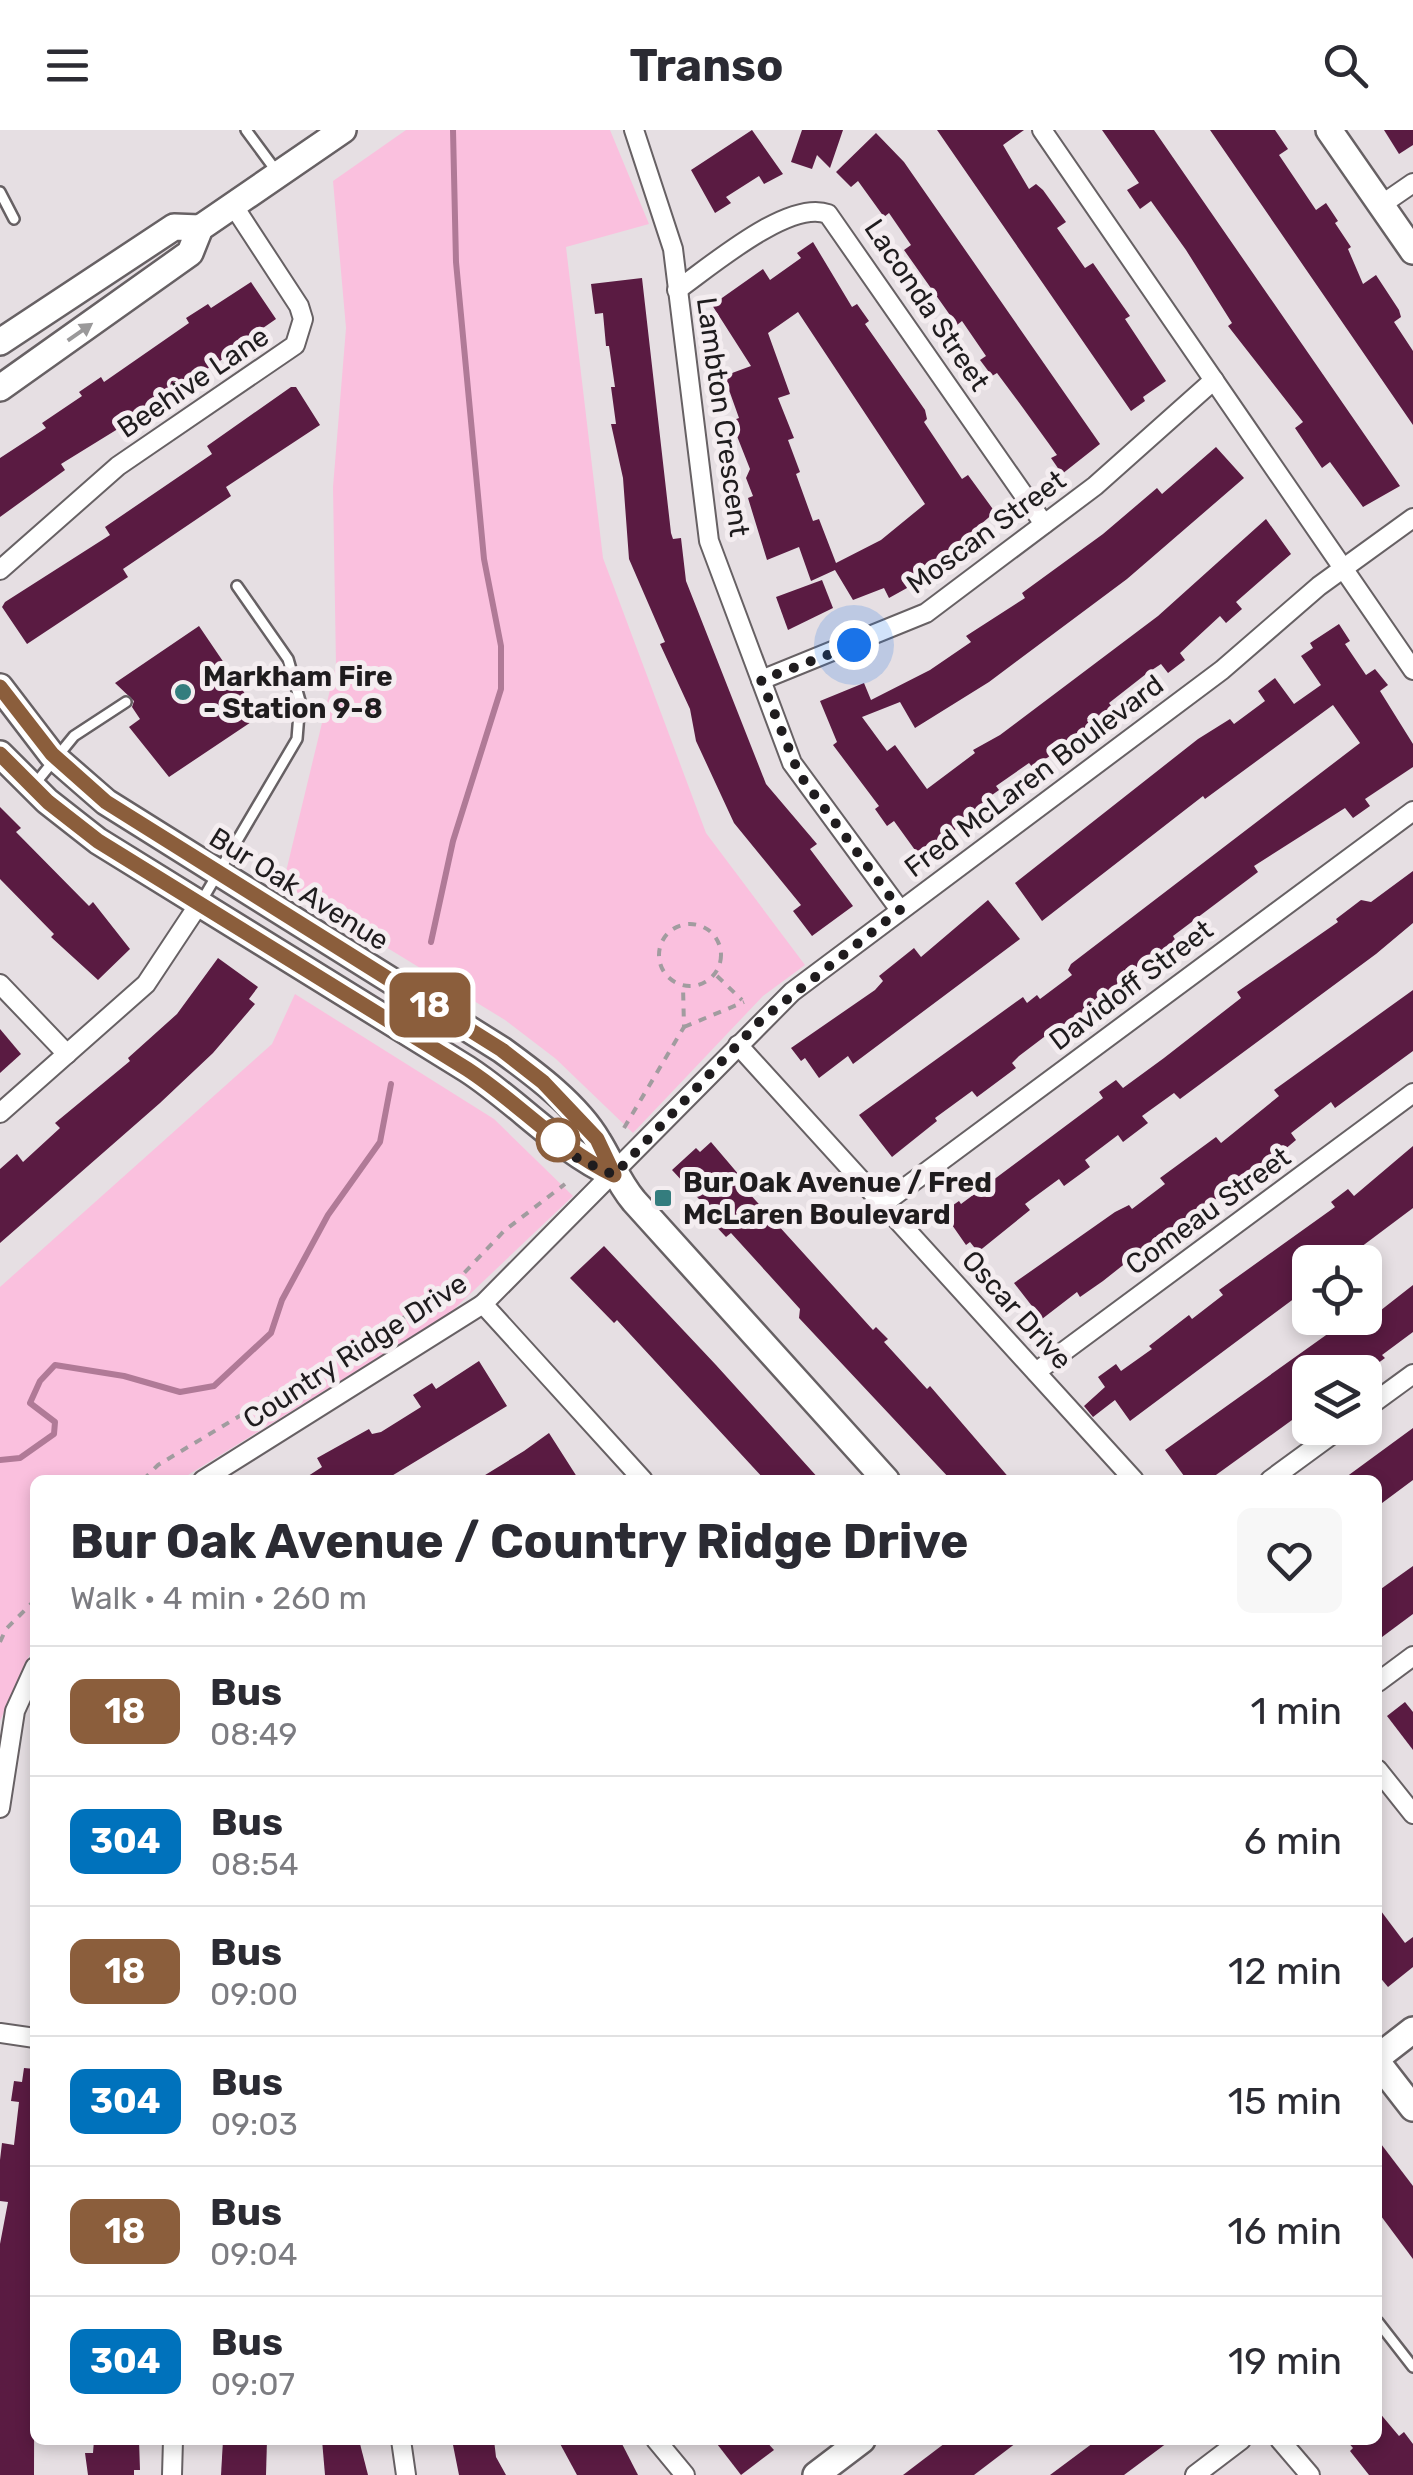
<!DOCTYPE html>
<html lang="en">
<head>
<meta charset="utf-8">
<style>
	:root { --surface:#fff; --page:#f7f7f7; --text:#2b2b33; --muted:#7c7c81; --line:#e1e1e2 }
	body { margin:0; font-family:Rubik,sans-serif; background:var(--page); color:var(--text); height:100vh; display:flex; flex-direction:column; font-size:38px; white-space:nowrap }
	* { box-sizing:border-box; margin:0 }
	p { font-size:32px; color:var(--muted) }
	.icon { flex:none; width:55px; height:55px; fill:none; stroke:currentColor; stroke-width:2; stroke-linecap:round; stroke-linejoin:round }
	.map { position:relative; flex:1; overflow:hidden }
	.details { position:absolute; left:30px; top:1345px; width:1352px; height:970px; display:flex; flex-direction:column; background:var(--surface); border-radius:15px; box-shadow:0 5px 15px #0003 }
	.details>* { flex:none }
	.badge { padding:0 20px; border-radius:15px; font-size:35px; line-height:65px }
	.buttons { position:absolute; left:1292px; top:1115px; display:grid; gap:20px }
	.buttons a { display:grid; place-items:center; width:90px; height:90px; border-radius:15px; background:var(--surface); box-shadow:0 5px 15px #0003; font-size:50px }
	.you { position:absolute; width:50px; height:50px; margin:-25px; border:8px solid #fff; border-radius:50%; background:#1a73e8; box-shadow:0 0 0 15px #1a73e833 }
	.map>.badge { position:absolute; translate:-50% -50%; box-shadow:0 0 0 5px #fff }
	.round { display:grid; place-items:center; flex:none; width:105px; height:105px; border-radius:15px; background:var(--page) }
	.overview { display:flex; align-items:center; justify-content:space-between; height:170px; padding:0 40px }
	h1 { font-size:48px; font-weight:700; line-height:75px }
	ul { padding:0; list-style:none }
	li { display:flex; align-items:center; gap:30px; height:130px; padding:0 40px; border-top:2px solid var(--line) }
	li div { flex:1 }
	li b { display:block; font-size:38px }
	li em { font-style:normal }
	li .badge { min-width:110px; font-weight:700; text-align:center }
	header { display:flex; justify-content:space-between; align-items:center; height:130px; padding:0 40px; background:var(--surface); font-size:45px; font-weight:700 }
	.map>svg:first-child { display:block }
	.green { fill:#fac0de }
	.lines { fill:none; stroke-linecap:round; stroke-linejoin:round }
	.stream { stroke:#b07a97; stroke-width:6 }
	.building { fill:#5a1b42; fill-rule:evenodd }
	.lane-casing { stroke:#676164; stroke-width:14 }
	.street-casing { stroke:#676164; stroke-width:22 }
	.secondary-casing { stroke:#676164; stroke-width:30 }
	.path { stroke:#a19c9f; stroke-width:4; stroke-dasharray:8 8; stroke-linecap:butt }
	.lane { stroke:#fff; stroke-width:9 }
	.street { stroke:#fff; stroke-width:18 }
	.secondary { stroke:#fff; stroke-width:25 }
	.oneway { fill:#9a999a }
	.line-casing { stroke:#fff; stroke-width:22 }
	.line { stroke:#8b5e3c; stroke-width:15 }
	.walk { stroke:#1f1c1e; stroke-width:10; stroke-dasharray:0 18 }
	.poi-dot { fill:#347d7e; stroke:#f4edf0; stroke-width:4 }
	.stop-dot { fill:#fff; stroke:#8b5e3c; stroke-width:5 }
	.labels { text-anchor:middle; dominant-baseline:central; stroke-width:10; stroke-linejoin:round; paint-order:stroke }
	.street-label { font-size:28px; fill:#1f1c1e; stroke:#f4edf0 }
	.poi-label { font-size:28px; font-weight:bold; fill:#1f1c1e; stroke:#f4edf0; text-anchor:start }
</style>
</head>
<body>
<header><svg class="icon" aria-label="menu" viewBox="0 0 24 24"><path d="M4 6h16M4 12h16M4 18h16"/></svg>Transo<svg class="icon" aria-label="search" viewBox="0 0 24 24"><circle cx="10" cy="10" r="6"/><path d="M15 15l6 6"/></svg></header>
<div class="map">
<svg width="1413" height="2345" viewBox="0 0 1413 2345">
	<rect width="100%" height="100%" fill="#e6dfe3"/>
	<!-- green -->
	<g class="green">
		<polygon points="406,0 610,0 649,94 566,117 603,428 706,703 805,835 763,866 633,1003 556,929 505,890 283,754 336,535 333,357 346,198 333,51"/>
		<polygon points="295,864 494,989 573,1066 450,1183 180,1350 35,1350 35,1513 0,1591 0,1157 272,914"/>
	</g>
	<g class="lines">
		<!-- stream -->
		<g class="stream">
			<polyline points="431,812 453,711 501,559 501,516 484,429 456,132 453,0"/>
			<polyline points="0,1330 20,1328 54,1304 55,1292 30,1273 40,1251 55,1235 124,1246 180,1262 214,1256 271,1203 282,1170 328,1085 380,1012 391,954"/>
		</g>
	</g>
	<!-- building -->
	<g class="building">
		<polygon points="752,0 783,44 764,54 759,46 726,67 731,73 715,83 691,40"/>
		<polygon points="802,0 843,0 830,38 817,25 812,39 791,32"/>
		<polygon points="937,0 1024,0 1003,15 1029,59 1036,54 1043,60 1066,92 1057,98 1085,138 1093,133 1118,169 1130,186 1125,189 1166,251 1143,267 1145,271 1131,281"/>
		<polygon points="1102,0 1154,0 1400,356 1363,377 1330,332 1322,338 1295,298 1303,292 1228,196 1232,193 1186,120 1151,71 1140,79 1127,60 1139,53"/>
		<polygon points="1210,0 1275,0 1288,19 1279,25 1316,80 1326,73 1338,91 1335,93 1351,117 1348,119 1363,154 1376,145 1399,180 1401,187 1394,192 1413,221 1413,295"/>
		<polygon points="1384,0 1413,0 1413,15 1399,24"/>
		<polygon points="876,3 904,32 1100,314 1062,344 1051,328 1057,325 1023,278 997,243 992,246 980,230 986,226 962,191 957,195 904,120 911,115 889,83 884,87 858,51 851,57 836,42"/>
		<path d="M813,112L852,177L857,174L869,191L865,194L925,280L927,289L924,292L962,349L968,345L995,382L907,458L889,468L884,458L853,470L835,440L811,451L799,417L767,430L748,368L753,366L746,348L750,339L731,291L739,288L724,246L751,236L712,175L763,139L770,150L801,128L797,123ZM798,182L925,374L881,410L836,433L819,389L813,391L796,344L800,342L788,310L794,308L778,268L790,264L768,203Z"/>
		<polygon points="642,148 671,403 673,409 681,408 686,451 766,654 817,714 810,719 853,776 812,806 793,781 801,775 734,693 696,611 690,579 660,514 665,512 629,429 623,348 611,294 616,294 611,257 615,257 609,216 606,216 603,183 595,184 591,154"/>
		<polygon points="251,152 276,189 240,214 242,217 132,286 134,289 61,334 65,340 0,387 0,328 46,298 42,293 82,266 79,262 101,247 104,252 189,193 186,188 208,174 211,178"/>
		<polygon points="291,257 296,257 320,295 226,357 231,366 123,439 128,447 27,514 2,477 5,472 110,405 105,397 212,324 207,316"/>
		<polygon points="1216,317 1244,348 1127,449 989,552 915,598 900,572 862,587 887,621 895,615 927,659 975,623 973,620 1000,605 1158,486 1266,389 1291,424 1236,472 1242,479 1226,493 1220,486 1180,523 1185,530 1168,543 1161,534 1146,544 1109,573 1114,580 1033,638 1029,633 996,656 999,660 985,670 988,674 920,727 894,691 887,696 875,679 879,676 833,615 837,612 820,571 864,553 871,570 930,540 971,512 966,506 1025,468 1022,463 1103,404 1157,358 1162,364"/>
		<polygon points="822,450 833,478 788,500 776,467"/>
		<polygon points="1339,494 1350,511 1345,514 1366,545 1375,539 1388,555 1380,561 1413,614 1413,637 1365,669 1370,676 1353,688 1345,678 1254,736 1258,742 1173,806 1177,813 1068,898 1051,908 1048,904 1019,926 1012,933 1016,938 977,967 972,961 935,988 937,991 892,1027 859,985 1023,867 1027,873 1037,865 1040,869 1072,845 1068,840 1071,834 1360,613 1333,575 1205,669 1203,666 1042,791 1015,753 1198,609 1230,589 1234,594 1265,571 1258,561 1275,548 1294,574 1321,555 1301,526 1313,518 1310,513"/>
		<polygon points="199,496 260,586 169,647 129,597 140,589 132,577 134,571 115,553"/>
		<polygon points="0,677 21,698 16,702 89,776 93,772 130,819 98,850 51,807 54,804 0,749"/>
		<polygon points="1413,741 1413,793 1376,824 1180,969 1174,963 1142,986 1148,993 1123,1012 1118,1005 1085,1030 1090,1037 1064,1056 1059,1049 1025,1074 1030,1080 978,1122 970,1112 966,1115 943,1082 959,1071 961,1074 1103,968 1099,962 1116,950 1123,958 1164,928 1241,868 1237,862 1338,792 1336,789 1361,770 1371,772"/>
		<polygon points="988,770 1020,809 853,934 848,926 819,948 805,928 801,931 791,918 875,860 883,851 879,846 914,818 921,827"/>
		<polygon points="218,828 258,857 249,869 255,874 213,923 160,973 0,1113 0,1039 17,1024 23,1032 60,998 55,993 130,931 128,928 177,884"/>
		<polygon points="1413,860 1413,921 1335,978 1331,972 1291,1003 1296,1010 1260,1040 1161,1105 1103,1151 1080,1167 1077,1162 1042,1189 1014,1153 1115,1082 1129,1075 1132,1079 1165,1054 1160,1048 1216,1007 1221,1013 1279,966 1274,960"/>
		<polygon points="0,899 21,924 0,943"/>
		<polygon points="711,1012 751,1059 748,1062 873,1200 876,1197 888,1209 884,1212 927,1259 930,1256 1011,1350 951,1350 799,1188 800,1179 731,1103 726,1107 711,1091 711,1082 672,1040 696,1018 700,1022"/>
		<polygon points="1413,1016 1413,1078 1341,1132 1310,1132 1310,1144 1297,1153 1303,1162 1130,1291 1115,1270 1093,1287 1084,1276 1105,1257 1098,1247 1116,1234 1121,1241 1152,1219 1149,1216 1189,1185 1192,1189 1223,1165 1219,1160 1335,1077 1331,1072 1348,1059 1354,1066"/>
		<polygon points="604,1116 716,1235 820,1350 765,1350 617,1190 614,1193 570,1148"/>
		<polygon points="1413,1155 1413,1202 1382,1225 1385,1228 1366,1242 1310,1242 1310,1277 1209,1350 1187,1350 1165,1320 1350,1188 1365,1188 1365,1169 1376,1184"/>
		<polygon points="479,1231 507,1276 385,1350 302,1350 322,1337 317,1328 369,1299 372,1304 381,1302 421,1277 413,1265 432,1253 436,1259"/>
		<polygon points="1413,1298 1413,1350 1378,1376 1378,1350 1342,1350"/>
		<polygon points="549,1303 579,1350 477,1350 524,1321"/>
		<polygon points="1413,1436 1413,1484 1378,1510 1378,1461"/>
		<polygon points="1405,1572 1413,1582 1413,1620 1387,1586"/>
		<polygon points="1378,1777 1405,1813 1413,1807 1413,1837 1388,1857 1378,1845"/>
		<polygon points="24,1938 35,1939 34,2345 0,2345 0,2114 8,2072 0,2071 0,2030 2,2013 14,2015 19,1972 11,1971 14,1951 22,1952"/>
		<polygon points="1378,2010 1413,2056 1413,2129 1378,2082"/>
		<polygon points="1378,2281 1399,2306 1404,2302 1413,2314 1413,2345 1369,2345 1350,2321 1353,2318 1346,2310 1378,2310"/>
		<polygon points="94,2310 139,2310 140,2340 134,2340 134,2345 88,2345 85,2323 93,2323"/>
		<polygon points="223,2310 267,2310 266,2345 221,2345"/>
		<polygon points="322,2310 359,2310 368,2345 325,2345"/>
		<polygon points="452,2310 494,2310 496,2327 506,2345 459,2345"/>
		<polygon points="558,2310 620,2310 638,2345 577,2345"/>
		<polygon points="714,2310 765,2310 774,2320 741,2345"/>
		<polygon points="949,2310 1020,2310 974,2345 903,2345"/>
		<polygon points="1097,2310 1171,2310 1124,2345 1050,2345"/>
	</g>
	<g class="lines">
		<defs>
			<g id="lane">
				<polyline points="246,0 277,42"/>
				<polyline points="0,62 14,89"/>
				<polyline points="34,655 74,606 126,572"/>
				<polyline points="201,772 297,609 300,571 288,529 237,456"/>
				<polyline points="1378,2192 1413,2237"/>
			</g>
			<g id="street">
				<polyline points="634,0 673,119 709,411 792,633 900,780"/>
				<polyline points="1042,0 1413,540"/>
				<polyline points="1381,75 1413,53"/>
				<path d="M677,160C711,136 789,69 828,84L1044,394"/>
				<polyline points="0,440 118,336 295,215 303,189 299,176 233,75"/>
				<polyline points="761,550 926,483 1095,356 1214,250"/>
				<polyline points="0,854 67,924"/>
				<polyline points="738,915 1134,1350"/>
				<polyline points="0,983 146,854 199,774"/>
				<polyline points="883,1074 1413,681"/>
				<polyline points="483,1174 643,1350"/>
				<polyline points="1036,1242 1413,963"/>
				<polyline points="1365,1279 1413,1244"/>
				<polyline points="203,1350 483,1174 792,862 1222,540 1319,456 1413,388"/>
				<polyline points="1270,1350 1341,1298"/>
				<polyline points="1378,1552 1413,1526"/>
				<polyline points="1378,1640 1413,1684"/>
				<polyline points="0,1678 15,1581 35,1537"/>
				<polyline points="0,1903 35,1908"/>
				<polyline points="401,2310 406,2345"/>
				<polyline points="656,2310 685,2345"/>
				<polyline points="1280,2310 1310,2345"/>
				<polyline points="172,2345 173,2310"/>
				<polyline points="1195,2345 1241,2310"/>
			</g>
			<g id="secondary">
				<polyline points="1329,0 1413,121"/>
				<polyline points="0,212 174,97 200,98"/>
				<polyline points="0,258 190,123 200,98 343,0"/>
				<path d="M0,557L52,625L106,672L502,920C535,944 577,975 598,1011C611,1032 618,1052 634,1071L886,1350"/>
				<path d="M0,624L47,671L98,711L467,939C518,972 559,1020 614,1045"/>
				<polyline points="1378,1927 1413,1900"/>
				<polyline points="1378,1933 1413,1978"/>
				<polyline points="816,2345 862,2310"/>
			</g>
		</defs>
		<!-- lane casing -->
		<use href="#lane" class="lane-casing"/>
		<!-- street casing -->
		<use href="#street" class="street-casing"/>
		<!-- secondary casing -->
		<use href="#secondary" class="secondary-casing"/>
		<!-- path -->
		<g class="path">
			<circle cx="690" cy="825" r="31"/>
			<polyline points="717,846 742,870"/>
			<polyline points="684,897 744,872"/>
			<polyline points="624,998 684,897 683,856"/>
			<polyline points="143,1350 158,1335 446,1162 504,1101 565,1054"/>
			<polyline points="0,1512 6,1499 35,1470"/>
		</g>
		<!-- lane -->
		<use href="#lane" class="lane"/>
		<!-- street -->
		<use href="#street" class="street"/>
		<!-- secondary -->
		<use href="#secondary" class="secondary"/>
	</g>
	<!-- one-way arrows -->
	<defs><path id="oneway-solid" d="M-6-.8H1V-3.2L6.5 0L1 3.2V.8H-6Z" transform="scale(2.5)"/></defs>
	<use class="oneway" href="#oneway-solid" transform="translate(80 202) rotate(-35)"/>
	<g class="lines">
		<defs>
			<path id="line" d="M0,557L52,624L106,672L502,920L543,952L597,1009L614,1045C559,1019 518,972 467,939L98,711L48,672L0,624"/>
		</defs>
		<!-- line casing -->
		<use href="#line" class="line-casing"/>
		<!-- line -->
		<use href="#line" class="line"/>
		<!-- walk -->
		<polyline class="walk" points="558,1010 548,1000 578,1029 614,1045 761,890 900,780 799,644 761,550 854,515"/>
	</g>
	<!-- markers -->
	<g class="poi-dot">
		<circle cx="183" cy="562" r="10"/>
		<rect x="653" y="1058" width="20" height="20" rx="5"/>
	</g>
	<circle class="stop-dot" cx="558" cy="1010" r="20"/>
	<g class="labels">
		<!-- street labels -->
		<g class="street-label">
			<text transform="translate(927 175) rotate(56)">Laconda Street</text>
			<text transform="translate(193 252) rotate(-34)">Beehive Lane</text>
			<text transform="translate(723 287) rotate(82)">Lambton Crescent</text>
			<text transform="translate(986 402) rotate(-36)">Moscan Street</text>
			<text transform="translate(1034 646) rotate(-37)">Fred McLaren Boulevard</text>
			<text transform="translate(299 759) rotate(32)">Bur Oak Avenue</text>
			<text transform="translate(1131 855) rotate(-37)">Davidoff Street</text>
			<text transform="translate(1208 1081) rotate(-36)">Comeau Street</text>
			<text transform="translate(1017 1180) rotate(48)">Oscar Drive</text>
			<text transform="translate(355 1221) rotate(-33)">Country Ridge Drive</text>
		</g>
		<!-- poi labels -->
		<g class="poi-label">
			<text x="203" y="546">Markham Fire<tspan x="203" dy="32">- Station 9-8</tspan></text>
			<text x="683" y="1052">Bur Oak Avenue / Fred<tspan x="683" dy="32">McLaren Boulevard</tspan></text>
		</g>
	</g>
</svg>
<div class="buttons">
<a><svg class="icon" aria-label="locate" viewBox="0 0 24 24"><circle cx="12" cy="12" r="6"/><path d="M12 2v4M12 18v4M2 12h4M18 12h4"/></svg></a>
<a><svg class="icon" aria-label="layers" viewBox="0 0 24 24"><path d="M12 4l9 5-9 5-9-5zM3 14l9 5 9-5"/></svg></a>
</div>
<div class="you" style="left:854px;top:515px"></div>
<b class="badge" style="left:430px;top:875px;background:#8b5e3c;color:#fff">18</b>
<section class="details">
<div class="overview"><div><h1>Bur Oak Avenue / Country Ridge Drive</h1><p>Walk · 4 min · 260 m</p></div><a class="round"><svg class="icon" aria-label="heart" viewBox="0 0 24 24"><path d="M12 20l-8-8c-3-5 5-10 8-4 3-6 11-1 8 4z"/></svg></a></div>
<ul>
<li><span class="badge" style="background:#8b5e3c;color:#fff">18</span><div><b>Bus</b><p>08:49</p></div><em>1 min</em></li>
<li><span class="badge" style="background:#0072bc;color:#fff">304</span><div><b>Bus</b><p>08:54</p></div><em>6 min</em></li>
<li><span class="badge" style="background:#8b5e3c;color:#fff">18</span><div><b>Bus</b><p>09:00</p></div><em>12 min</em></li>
<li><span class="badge" style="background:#0072bc;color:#fff">304</span><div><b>Bus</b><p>09:03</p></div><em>15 min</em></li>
<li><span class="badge" style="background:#8b5e3c;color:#fff">18</span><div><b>Bus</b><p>09:04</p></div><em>16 min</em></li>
<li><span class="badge" style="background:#0072bc;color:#fff">304</span><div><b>Bus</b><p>09:07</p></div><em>19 min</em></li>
</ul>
</section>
</div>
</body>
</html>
